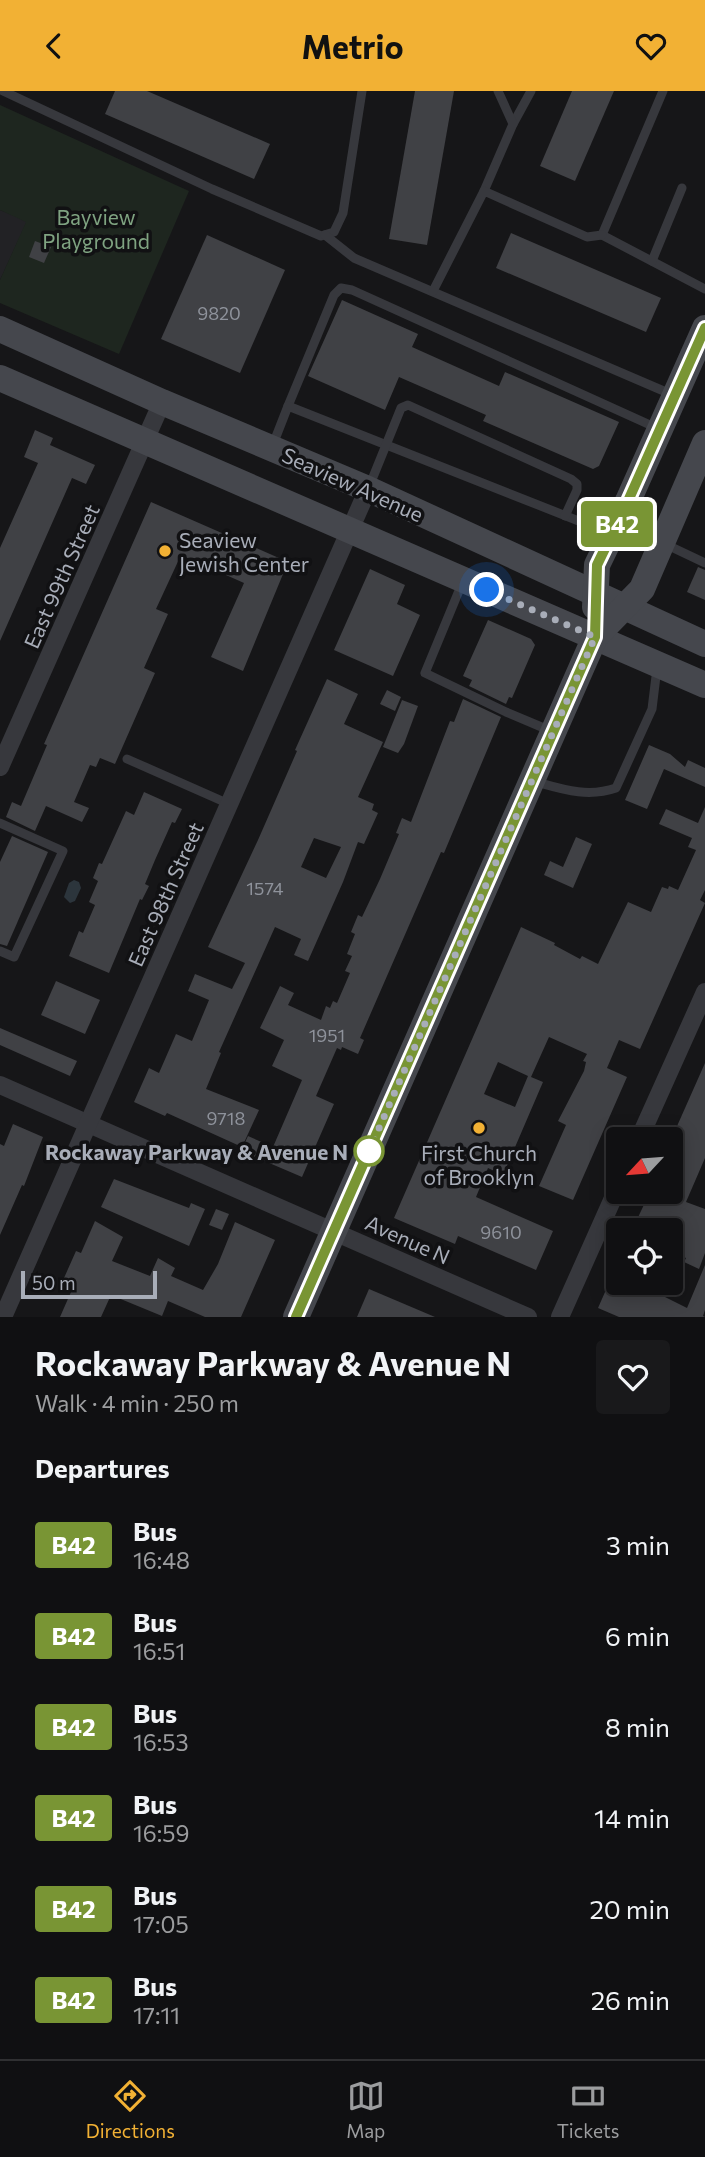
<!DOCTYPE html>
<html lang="en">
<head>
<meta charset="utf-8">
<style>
	:root { --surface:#101012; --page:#19191b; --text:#f1f3f6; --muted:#9c9d9f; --line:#303032; --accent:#f2b134 }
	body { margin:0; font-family:Commissioner,sans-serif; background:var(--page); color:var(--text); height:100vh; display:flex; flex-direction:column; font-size:26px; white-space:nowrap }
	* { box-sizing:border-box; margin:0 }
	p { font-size:23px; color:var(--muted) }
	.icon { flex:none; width:38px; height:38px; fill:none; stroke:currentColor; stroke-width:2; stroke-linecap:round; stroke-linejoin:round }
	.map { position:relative; height:1226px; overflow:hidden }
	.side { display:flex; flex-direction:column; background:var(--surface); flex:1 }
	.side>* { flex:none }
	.badge { padding:0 14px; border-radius:5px; font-size:24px; line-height:46px }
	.needle { width:46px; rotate:244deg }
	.fabs { position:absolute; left:606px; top:1036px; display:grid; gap:14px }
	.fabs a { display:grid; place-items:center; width:77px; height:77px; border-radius:7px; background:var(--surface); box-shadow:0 4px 18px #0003,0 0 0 2px var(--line); font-size:35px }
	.scale { position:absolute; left:21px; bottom:18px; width:136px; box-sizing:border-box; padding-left:7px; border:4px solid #a8adb8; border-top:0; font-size:19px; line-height:24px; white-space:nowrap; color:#a8adb8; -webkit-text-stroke:5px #111113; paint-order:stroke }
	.you { position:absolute; width:35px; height:35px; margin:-18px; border:5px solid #fff; border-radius:50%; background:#1a73e8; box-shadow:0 0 0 10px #1a73e833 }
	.map>.badge { position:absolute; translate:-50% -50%; box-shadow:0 0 0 4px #fff }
	h2 { padding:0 35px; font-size:26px; line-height:63px }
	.round { display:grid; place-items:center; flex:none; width:74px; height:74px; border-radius:7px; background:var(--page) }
	.headline { display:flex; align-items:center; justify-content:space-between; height:119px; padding:0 35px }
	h1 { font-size:33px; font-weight:700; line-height:52px }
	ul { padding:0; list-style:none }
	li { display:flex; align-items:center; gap:21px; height:91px; padding:0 35px }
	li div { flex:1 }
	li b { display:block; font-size:26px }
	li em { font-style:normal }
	li .badge { min-width:77px; font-weight:700; text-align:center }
	header { display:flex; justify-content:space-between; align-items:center; height:91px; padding:0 35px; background:var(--accent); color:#111; font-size:32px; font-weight:700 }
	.tab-bar { display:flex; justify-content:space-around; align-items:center; height:98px; border-top:2px solid var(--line); background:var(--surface); font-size:19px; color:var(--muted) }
	.tab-bar a { display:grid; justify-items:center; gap:4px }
	.tab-bar .selected { color:var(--accent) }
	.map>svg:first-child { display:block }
	.built { fill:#222225 }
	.green { fill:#1e261f }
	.water { fill:#2c353c }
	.building { fill:#404145; fill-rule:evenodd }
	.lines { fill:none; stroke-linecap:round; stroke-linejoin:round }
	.lane { stroke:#37383d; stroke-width:9 }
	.street { stroke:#37383d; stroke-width:18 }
	.secondary { stroke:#45474d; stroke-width:26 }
	.line-casing { stroke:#fff; stroke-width:16 }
	.line { stroke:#799534; stroke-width:10 }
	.walk { stroke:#a8adb8; stroke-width:7; stroke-dasharray:0 12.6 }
	.poi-dot { fill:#f2b134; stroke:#111113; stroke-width:2.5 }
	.stop-dot { fill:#fff; stroke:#799534; stroke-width:3.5 }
	.labels { text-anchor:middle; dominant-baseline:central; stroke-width:7; stroke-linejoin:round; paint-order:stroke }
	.number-label { font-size:18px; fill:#8e929b }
	.park-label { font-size:21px; fill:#7fa381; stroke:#111113 }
	.street-label { font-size:21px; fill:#a8adb8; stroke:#111113 }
	.poi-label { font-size:21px; fill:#a8adb8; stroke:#111113; text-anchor:start }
	.stop-label { font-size:21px; font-weight:bold; fill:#a8adb8; stroke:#111113; text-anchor:end }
</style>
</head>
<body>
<header><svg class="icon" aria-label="back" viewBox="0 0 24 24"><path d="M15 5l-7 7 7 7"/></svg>Metrio<svg class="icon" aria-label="heart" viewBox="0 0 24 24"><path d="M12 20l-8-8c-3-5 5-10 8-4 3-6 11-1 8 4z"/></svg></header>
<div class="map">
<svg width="705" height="1226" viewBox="0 0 705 1226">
	<rect width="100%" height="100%" fill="#161618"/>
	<!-- built -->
	<polygon class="built" points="0,119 27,130 0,189"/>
	<!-- green -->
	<polygon class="green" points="0,14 189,100 119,263 0,212 0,189 26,131 0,119"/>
	<!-- water -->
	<polygon class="water" points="74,789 79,791 81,797 75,810 70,812 64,806 69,792"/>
	<!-- building -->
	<g class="building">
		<polygon points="115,0 147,0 270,53 254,88 105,23"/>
		<polygon points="415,0 454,0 427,154 389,148"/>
		<polygon points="572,0 614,0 575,90 540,75"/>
		<polygon points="511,142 661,207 646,241 496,177"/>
		<polygon points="207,144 285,179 240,282 161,248"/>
		<polygon points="35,150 51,156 44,172 29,166"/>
		<polygon points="342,209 418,243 412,256 499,295 505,281 619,331 599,375 593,378 483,330 486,324 399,286 385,319 308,285"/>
		<polygon points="35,339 53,347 50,354 95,374 86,393 72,387 0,550 0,457 38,372 24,366"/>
		<polygon points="151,411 288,471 243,580 211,566 244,492 181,464 156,518 168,523 144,577 155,582 115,673 100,667 96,676 90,674 74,711 89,717 82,731 46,715 35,740 6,726 12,711 21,715 47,654 44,653"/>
		<polygon points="698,476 705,479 705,509 687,501"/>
		<polygon points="370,478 405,494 397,513 420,524 393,585 334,559"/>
		<polygon points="488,529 531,548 535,554 512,607 509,606 506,613 469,595 472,589 463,585"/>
		<path d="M327,588L358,603L344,633L383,651L358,706L374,713L372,719L378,722L364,753L358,751L343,791L308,870L294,864L301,848L275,836L219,961L221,962L206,998L259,1019L242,1056L167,1022L165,1025L134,1011L149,977L159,982L176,943L192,950L209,909L188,900L195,883L232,898L245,872L208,856L258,749L297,660L295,659ZM314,747L341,756L326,787L301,776Z"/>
		<polygon points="387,599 401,606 395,620 380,613"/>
		<polygon points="463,608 501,626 444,762 441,761 360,947 364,949 358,963 342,956 341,959 337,957 316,1005 334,1013 302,1086 241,1060 248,1045 273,1056 302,989 272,975 284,949 260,937 280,895 294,902 288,914 321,929 326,915 330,917 333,910 337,912 350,882 345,880 352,865 347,863 355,843 351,841 358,824 362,826 380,788 399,743 396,742 402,727 411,731 450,630 454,631"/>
		<polygon points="402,609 418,615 404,653 398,662 383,656"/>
		<polygon points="649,654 670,663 685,676 688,669 705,677 705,696 664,678 647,718 625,709"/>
		<polygon points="144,701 182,718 175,732 172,731 155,769 145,793 149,795 142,809 140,808 109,882 69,865 79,840 83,842 95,814 89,811 98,790 93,787 99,772 102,773 126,720 134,724"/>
		<path d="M705,716V799L700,809L705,812L640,958L619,949L607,977L627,986L573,1109L539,1095L566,1034L558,1030L584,980L586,971L583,970L587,963L549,946L531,986L543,991L503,1084L488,1077L476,1106L553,1140L536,1179L458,1145L455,1153L394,1127L521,836L555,852L554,854L580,868L582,865L598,873L628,811L651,821L662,796L668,798L669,795L678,799L696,759L688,756L692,747L659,733L666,718L698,732ZM498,971L528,985L515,1016L484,1003Z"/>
		<polygon points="12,745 48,761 7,855 0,853 0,771"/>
		<polygon points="576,746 592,753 573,797 544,784 550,770 563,776"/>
		<polygon points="56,890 100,909 85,943 41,924"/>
		<polygon points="0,937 77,970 70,985 0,954"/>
		<polygon points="705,972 705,1067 686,1111 705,1118 705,1162 699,1178 684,1171 686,1167 670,1160 670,1139 632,1139 650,1101 670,1101 670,1051"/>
		<polygon points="13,1033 43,1046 24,1095 22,1094 0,1144 0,1053 4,1055"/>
		<polygon points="114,1088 189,1117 191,1112 205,1118 189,1155 101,1116"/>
		<polygon points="216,1118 229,1123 222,1139 209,1134"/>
		<polygon points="95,1130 123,1146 112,1170 150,1185 158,1167 175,1177 171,1185 203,1199 218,1173 235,1131 275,1149 241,1226 205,1226 168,1210 162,1225 111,1204 101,1226 60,1226 71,1201 60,1196 76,1160 81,1162"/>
		<polygon points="705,1174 705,1219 703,1225 705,1226 619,1226 598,1217 609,1192 659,1192 655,1201 687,1217"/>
		<polygon points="369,1198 435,1226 357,1226"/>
	</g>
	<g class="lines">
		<!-- lane -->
		<g class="lane">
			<polyline points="3,0 212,98 321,145 334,141 343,122 362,0"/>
			<polyline points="663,0 602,144 705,198"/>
			<polyline points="513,33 531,0"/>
			<polyline points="484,100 513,33 498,0"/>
			<polyline points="325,144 354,167 673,304"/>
			<polyline points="652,170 682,97"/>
			<polyline points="433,200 484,100 587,146 602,144"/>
			<polyline points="288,315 334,204 341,197 352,199 659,338"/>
			<polyline points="272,356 288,315 609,442"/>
			<polyline points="369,396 401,317 408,314 571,388 577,393 577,399 565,425"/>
			<polyline points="665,453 705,472"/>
			<polyline points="463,490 425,582 506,621 551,640"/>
			<polyline points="127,668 229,713"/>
			<path d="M533,690C562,698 587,707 616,697L652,618L657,577"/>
			<polyline points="0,732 63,760 14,866 0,860"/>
		</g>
		<!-- street -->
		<g class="street">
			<polyline points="0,676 162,311"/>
			<polyline points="0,994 528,1226"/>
			<polyline points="639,1048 705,901"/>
			<polyline points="3,1226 368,398"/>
			<polyline points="560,1226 618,1096"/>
		</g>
		<!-- secondary -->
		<g class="secondary">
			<polyline points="0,238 162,311 368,398 705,553"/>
			<polyline points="0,287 705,594"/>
			<polyline points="595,516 597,474 628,410 705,237"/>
			<polyline points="296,1226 595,546 642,498 705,352"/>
		</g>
	</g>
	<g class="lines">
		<defs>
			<polyline id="line" points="296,1226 595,546 597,474 628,410 705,237"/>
		</defs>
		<!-- line casing -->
		<use href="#line" class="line-casing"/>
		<!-- line -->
		<use href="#line" class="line"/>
		<!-- walk -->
		<polyline class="walk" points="369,1060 595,546 487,499"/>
	</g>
	<!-- markers -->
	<g class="poi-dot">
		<circle cx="165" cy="460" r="7"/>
		<circle cx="479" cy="1037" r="7"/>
	</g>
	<circle class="stop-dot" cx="369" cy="1060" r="14"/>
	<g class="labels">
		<!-- number labels -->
		<g class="number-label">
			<text x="219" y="222">9820</text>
			<text x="265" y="797">1574</text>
			<text x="327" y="944">1951</text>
			<text x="226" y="1027">9718</text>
			<text x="501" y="1141">9610</text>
		</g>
		<!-- park labels -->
		<g class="park-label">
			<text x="96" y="125">Bayview<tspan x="96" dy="24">Playground</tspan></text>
		</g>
		<!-- street labels -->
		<g class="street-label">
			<text transform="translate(353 393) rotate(24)">Seaview Avenue</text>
			<text transform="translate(61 485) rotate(-66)">East 99th Street</text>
			<text transform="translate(165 803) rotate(-66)">East 98th Street</text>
			<text transform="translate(408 1148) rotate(24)">Avenue N</text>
		</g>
		<!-- poi labels -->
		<g class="poi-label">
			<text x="179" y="448">Seaview<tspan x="179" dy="24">Jewish Center</tspan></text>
			<text x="479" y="1061" text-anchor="middle">First Church<tspan x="479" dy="24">of Brooklyn</tspan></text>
		</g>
		<!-- stop labels -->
		<g class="stop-label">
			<text x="348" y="1060">Rockaway Parkway &amp; Avenue N</text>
		</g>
	</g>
</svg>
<div class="fabs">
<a><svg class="needle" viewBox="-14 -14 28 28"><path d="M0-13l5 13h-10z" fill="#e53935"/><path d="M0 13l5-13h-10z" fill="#9c9d9f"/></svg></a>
<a><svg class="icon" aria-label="locate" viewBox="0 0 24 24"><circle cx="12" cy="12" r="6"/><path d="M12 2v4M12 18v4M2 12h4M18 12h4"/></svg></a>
</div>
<div class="scale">50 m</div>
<div class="you" style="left:487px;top:499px"></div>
<b class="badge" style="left:617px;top:433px;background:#799534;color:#fff">B42</b>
</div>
<section class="side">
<div class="headline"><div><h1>Rockaway Parkway &amp; Avenue N</h1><p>Walk · 4 min · 250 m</p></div><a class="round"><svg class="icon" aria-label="heart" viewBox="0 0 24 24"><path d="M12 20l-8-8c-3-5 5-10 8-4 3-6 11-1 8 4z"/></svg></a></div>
<h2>Departures</h2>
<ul>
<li><span class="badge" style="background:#799534;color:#fff">B42</span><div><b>Bus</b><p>16:48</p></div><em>3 min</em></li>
<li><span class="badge" style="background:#799534;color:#fff">B42</span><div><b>Bus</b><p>16:51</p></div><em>6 min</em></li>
<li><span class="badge" style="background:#799534;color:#fff">B42</span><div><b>Bus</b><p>16:53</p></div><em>8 min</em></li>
<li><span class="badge" style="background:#799534;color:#fff">B42</span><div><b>Bus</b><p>16:59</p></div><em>14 min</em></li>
<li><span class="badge" style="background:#799534;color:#fff">B42</span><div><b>Bus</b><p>17:05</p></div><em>20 min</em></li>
<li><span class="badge" style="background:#799534;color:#fff">B42</span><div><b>Bus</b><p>17:11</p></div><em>26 min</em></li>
</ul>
</section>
<nav class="tab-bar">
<a class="selected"><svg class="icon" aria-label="directions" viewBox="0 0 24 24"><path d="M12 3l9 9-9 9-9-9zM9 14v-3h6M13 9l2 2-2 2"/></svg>Directions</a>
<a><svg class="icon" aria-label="map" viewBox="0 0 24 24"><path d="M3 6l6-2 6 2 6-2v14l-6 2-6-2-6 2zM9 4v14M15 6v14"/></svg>Map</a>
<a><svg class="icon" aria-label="tickets" viewBox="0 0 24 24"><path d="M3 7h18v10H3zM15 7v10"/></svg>Tickets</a>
</nav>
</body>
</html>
